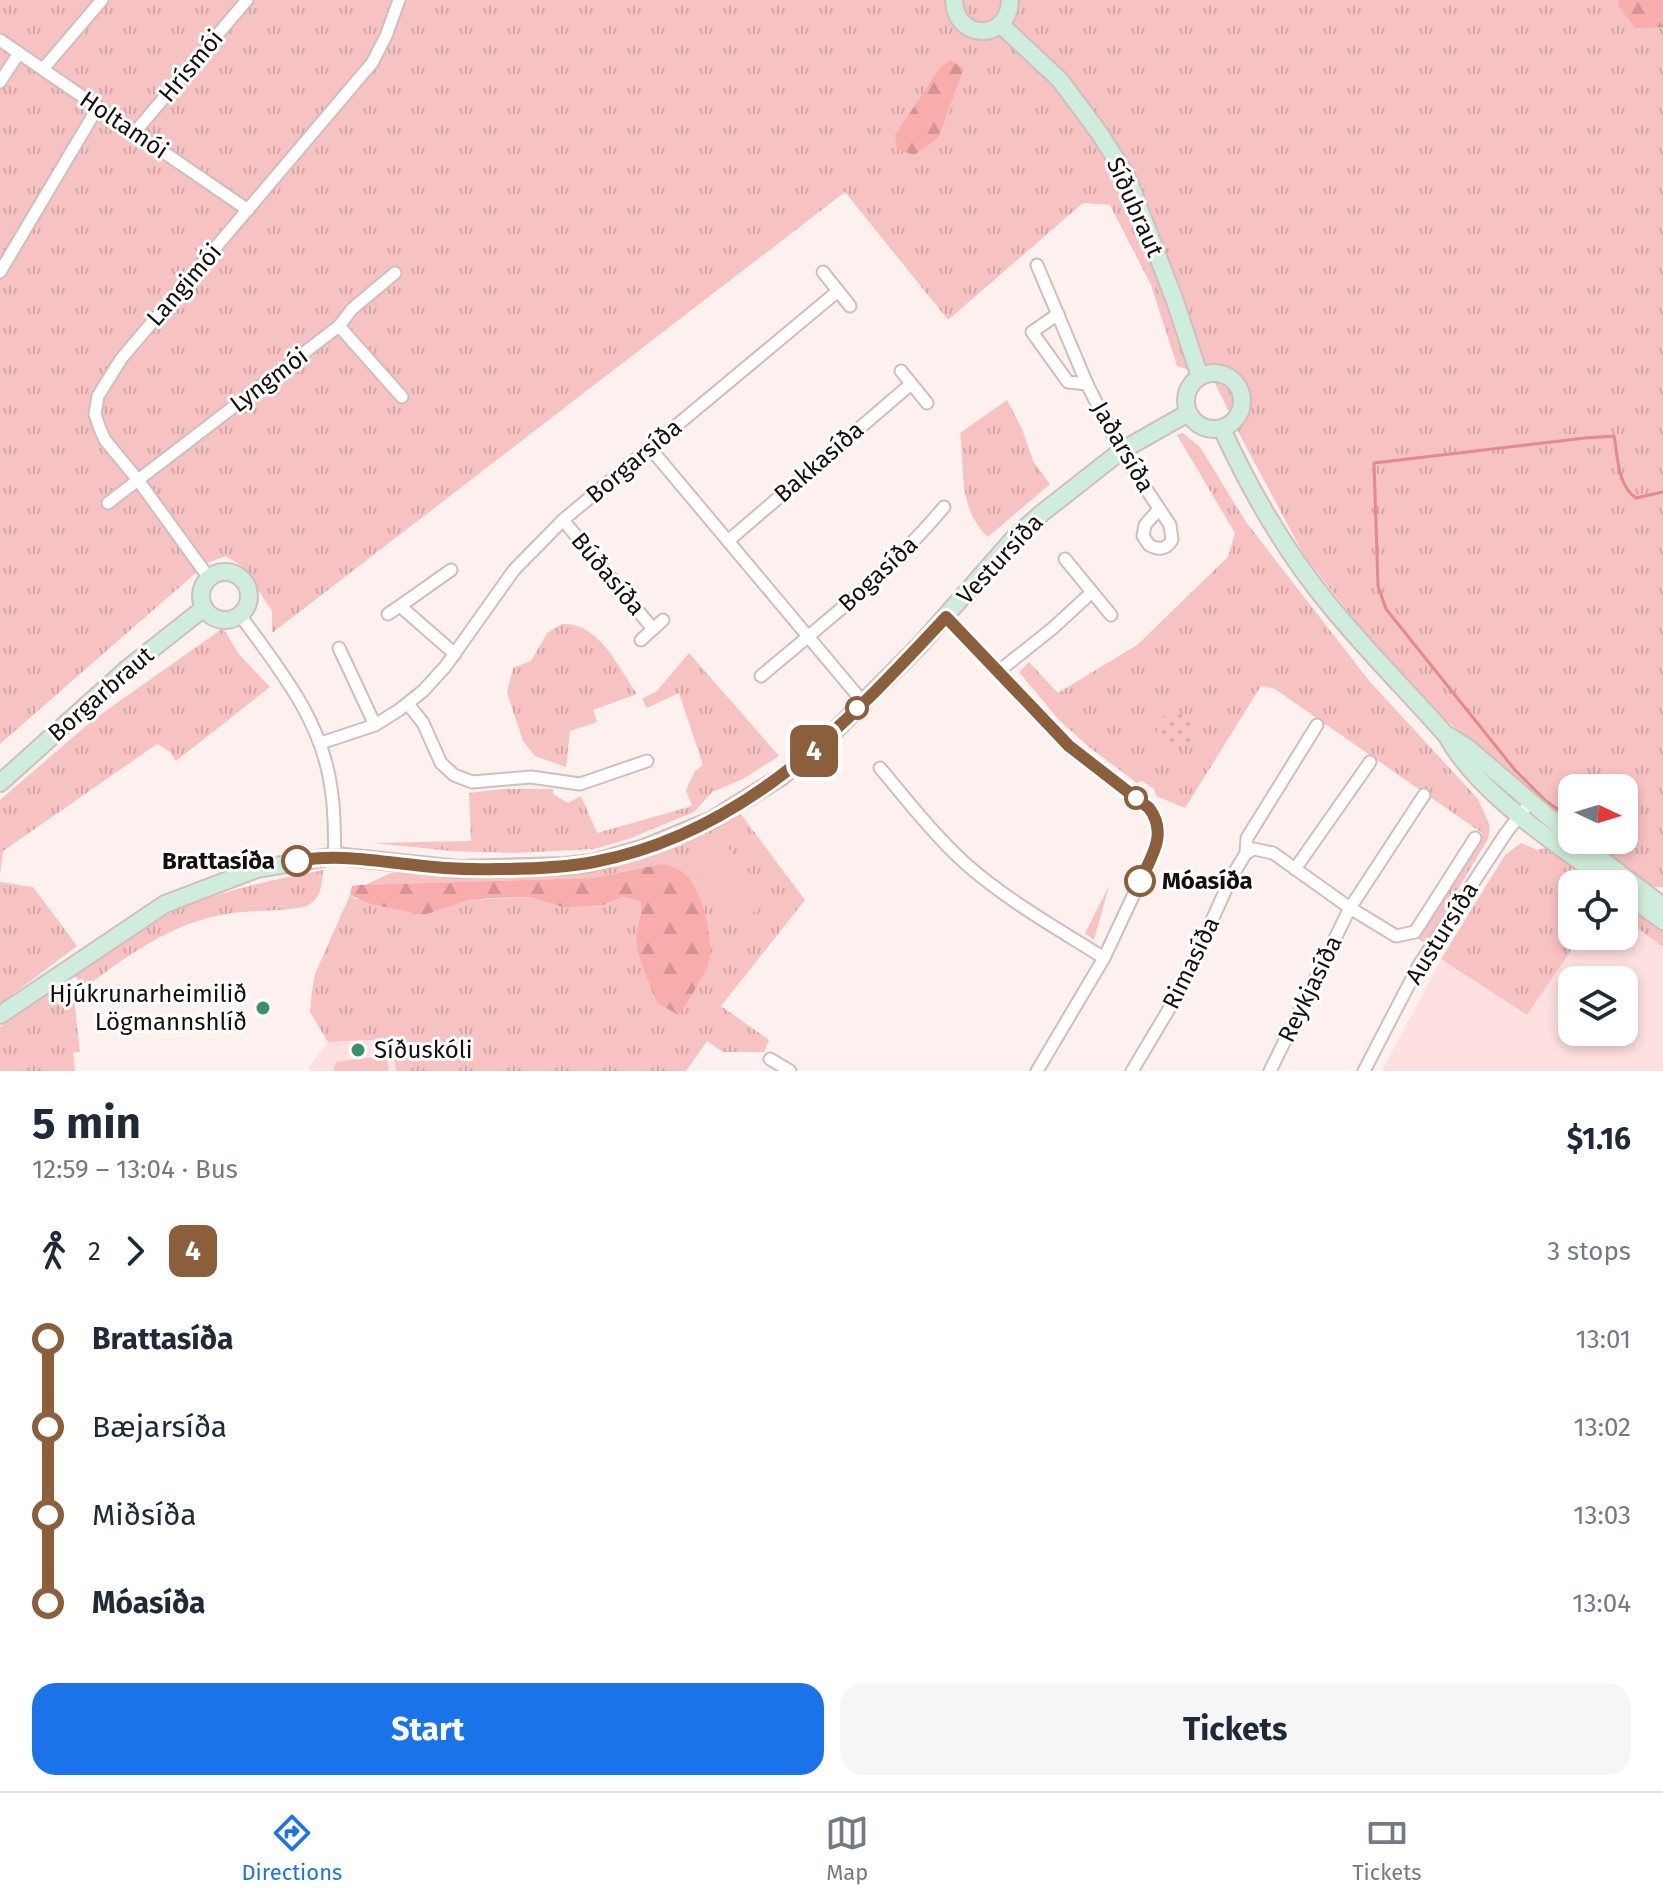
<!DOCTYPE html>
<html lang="en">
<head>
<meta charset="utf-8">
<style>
	:root { --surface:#fff; --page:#f6f6f7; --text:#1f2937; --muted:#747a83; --line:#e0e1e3; --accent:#1a73e8 }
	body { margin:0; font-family:"Fira Sans",sans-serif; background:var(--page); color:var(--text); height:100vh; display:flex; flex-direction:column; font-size:30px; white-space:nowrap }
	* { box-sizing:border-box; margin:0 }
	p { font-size:26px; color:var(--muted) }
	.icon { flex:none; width:44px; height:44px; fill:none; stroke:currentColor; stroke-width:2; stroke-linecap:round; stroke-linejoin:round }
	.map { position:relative; height:1071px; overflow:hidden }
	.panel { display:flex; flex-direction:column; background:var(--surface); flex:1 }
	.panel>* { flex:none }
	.badge { padding:0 16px; border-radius:12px; font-size:28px; line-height:52px }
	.needle { width:52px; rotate:94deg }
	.tools { position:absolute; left:1558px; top:774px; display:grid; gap:16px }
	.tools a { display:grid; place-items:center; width:80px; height:80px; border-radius:16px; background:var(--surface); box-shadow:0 4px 12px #0003; font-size:40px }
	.map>.badge { position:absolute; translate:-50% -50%; box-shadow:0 0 0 4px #fff }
	.legs { display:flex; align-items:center; gap:12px; height:88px; padding:0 32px; font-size:26px }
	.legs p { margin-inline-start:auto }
	.overview { display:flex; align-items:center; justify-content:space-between; height:136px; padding:0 32px }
	h1 { font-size:44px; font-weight:700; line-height:60px }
	.action { display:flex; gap:16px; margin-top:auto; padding:16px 32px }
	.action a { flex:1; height:92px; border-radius:24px; background:var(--accent); color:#fff; font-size:32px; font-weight:700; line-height:92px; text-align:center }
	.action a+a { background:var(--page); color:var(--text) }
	ul { padding:0 32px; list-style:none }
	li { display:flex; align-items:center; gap:28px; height:88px; font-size:30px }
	li i { display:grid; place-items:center; width:12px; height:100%; margin:0 10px; background:currentColor }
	li i::after { content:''; width:20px; height:20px; margin:-10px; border:6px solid; border-radius:50%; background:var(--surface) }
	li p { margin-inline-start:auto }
	li:first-child i { background:linear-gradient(#0000 50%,currentColor 0) }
	li:last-child i { background:linear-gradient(currentColor 50%,#0000 0) }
	.tabs { display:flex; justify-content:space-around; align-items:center; height:112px; border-top:2px solid var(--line); background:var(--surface); font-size:22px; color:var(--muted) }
	.tabs a { display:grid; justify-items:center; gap:4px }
	.tabs .selected { color:var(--accent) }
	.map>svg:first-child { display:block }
	.built { fill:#fde0df; fill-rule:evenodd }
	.grass { fill:url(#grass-tufts) }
	.forest { fill:url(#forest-firs) }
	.park { fill:url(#park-dots) }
	.garden { fill:#f7c2c2 }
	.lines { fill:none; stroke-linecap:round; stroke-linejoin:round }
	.stream { stroke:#e5898b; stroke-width:3 }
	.street-casing { stroke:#d1bdbd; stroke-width:15 }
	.secondary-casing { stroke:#d1bdbd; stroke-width:20 }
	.street { stroke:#fff; stroke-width:11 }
	.secondary { stroke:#cfeddd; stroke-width:16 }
	.line-1-casing { stroke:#fff; stroke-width:18 }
	.line-1 { stroke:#8b5e3c; stroke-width:12 }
	.stop-1-dot { fill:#fff; stroke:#8b5e3c; stroke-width:4 }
	.poi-dot { fill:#3b9165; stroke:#fff; stroke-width:3 }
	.labels { text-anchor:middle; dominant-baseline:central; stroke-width:6; stroke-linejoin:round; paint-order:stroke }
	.street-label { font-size:24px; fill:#140e0e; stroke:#fff }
	.stop-label { font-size:24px; font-weight:bold; fill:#140e0e; stroke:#fff; text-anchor:end }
	.poi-label { font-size:24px; fill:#140e0e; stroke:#fff; text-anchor:end }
</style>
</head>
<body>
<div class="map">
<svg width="1663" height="1071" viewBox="0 0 1663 1071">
	<defs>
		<pattern id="grass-tufts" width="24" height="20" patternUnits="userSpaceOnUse" patternTransform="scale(2)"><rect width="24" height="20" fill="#f7c2c2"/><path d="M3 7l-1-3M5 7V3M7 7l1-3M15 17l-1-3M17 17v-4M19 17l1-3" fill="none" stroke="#d3a6a6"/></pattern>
		<pattern id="forest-firs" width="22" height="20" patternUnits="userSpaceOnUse" patternTransform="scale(2)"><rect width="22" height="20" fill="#f8acac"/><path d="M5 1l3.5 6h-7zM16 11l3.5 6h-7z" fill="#d49393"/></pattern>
		<pattern id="park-dots" width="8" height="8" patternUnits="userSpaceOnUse" patternTransform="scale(2)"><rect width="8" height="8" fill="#f7c2c2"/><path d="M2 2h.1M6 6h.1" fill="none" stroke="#d3a6a6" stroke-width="1.8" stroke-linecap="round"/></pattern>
	</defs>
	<rect width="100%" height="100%" fill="#fdf1f0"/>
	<!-- built -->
	<g class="built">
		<path d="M1624,918L1663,947V1071H1382L1441,959L1527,1015L1581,936H1624ZM1572,980H1624V1032H1572Z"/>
		<polygon points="391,1038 396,1071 309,1071 309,1067 328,1042"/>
	</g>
	<!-- grass -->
	<g class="grass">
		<polygon points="0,0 1663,0 1663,887 1648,887 1587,840 1624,840 1624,788 1572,788 1572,828 1479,746 1435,712 1366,634 1305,557 1244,443 1212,377 1177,366 1151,285 1110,205 1083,203 948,320 845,192 272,633 272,611 243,567 226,556 207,563 0,744"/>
		<path d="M1007,400L1022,429L1033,461L1050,484L988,537C958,509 965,471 960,433Z"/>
		<polygon points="1183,433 1200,447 1246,522 1370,682 1478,799 1490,826 1488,839 1426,943 1418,939 1482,833 1275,689 1261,686 1185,808 1156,796 1154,789 1142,781 1137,783 1089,747 1059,720 1019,672 1029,662 1058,693 1137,645 1228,557 1235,533 1177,435"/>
		<path d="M562,624C599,622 618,667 637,694L593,710L597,722L570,731L566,767L535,756L523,741L507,693L513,668L531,661L547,633Z"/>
		<polygon points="223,628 238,653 270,687 176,761 170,752 157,744 3,851 0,875 0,800 93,720"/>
		<polygon points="689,653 779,756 743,779 712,792 694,812 628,839 594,849 514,853 452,851 373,843 471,841 469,793 502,789 553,789 553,794 568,803 581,796 597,833 692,806 686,790 695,771 703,765 679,693 647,708 642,699 657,691"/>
		<path d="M740,813L805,900L721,1006L769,1040L764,1052H723L707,1041L686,1071H396L391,1039L328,1042L310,1012L312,991L315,974L350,895L355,899L468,900L530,897L562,907H576L603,905L622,897L640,901C643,913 638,920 636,932C631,963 672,978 693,992L709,963L686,874L662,864L592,878L365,885L391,873L416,871L583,870L664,849Z"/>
		<polygon points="1521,843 1537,850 1554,846 1607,884 1572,884 1572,936 1581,936 1527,1015 1441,959 1505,855"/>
		<path d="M323,870C322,884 321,901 306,906C287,912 253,910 232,913C172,922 132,953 85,987L73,974C93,960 113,943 134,931C193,896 258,883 323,870Z"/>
		<polygon points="0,882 33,887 77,946 0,1004"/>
		<polygon points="1109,886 1094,940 1085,933"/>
		<polygon points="1624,896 1663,924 1663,947 1624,918"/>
		<polygon points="62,979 73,990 80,1052 73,1053 75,1071 0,1071 0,1027"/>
	</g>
	<!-- forest -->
	<g class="forest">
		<polygon points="1619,0 1663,0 1663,27 1635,28 1619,6"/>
		<polygon points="950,60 964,68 938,138 914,155 897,149 895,135 940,68"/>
		<path d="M662,864C669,866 680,869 685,874C703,891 715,942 708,965C702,980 691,995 683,1009L677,1014L657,1003C650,983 638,960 636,940C635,926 644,916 640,901L622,897L603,905L576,907H562L530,897L493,898L468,900L424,915L371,904L350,895L352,886L358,885L592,878Z"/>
	</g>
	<!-- park -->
	<circle class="park" cx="1175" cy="731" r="18"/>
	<!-- garden -->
	<g class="garden">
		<polygon points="723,842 771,898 742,922 695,866"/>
		<polygon points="383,1056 387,1060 389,1071 333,1071 336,1062"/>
	</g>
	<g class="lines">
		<!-- stream -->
		<path class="stream" d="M1569,817L1546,801L1515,770L1386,609L1378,586L1374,463L1585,438L1614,436C1618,456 1617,485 1636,498L1663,492"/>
		<defs>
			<g id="street">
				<polyline points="0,40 248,210"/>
				<polyline points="43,69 102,0"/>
				<polyline points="0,82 19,53"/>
				<polyline points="135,132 247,0"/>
				<path d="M1037,265L1087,384L1121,451L1170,525L1172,540C1166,550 1158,550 1149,545L1143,536L1145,525L1159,509"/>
				<polyline points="0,272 98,107"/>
				<polyline points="823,272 850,306"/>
				<polyline points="1058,314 1032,332 1068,382 1087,384"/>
				<polyline points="339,326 402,397"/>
				<polyline points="901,371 927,403"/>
				<polyline points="650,448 863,702"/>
				<polyline points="108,503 339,326 352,309 395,273"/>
				<polyline points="563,520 653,629"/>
				<polyline points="728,541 911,384"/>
				<polyline points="1065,559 1111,615"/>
				<polyline points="451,570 400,606 455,654"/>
				<polyline points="209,578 138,480 105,440 100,429 95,414 98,396 121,359 372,63 386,36 399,0"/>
				<polyline points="388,614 400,606"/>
				<path d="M240,615C279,669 322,720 331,788C335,810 334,834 335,856"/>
				<polyline points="946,617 1069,746 1149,808 1159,828 1156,847 1104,958 1037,1071"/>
				<polyline points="641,640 663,620"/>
				<polyline points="339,648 375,725"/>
				<polyline points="999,671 1053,628 1092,592"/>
				<path d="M761,676C825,622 890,572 944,507"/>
				<polyline points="408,704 423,723 441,763 454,775 472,782 531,777 580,784 647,761"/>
				<polyline points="321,743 375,725 399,710 423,691 445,667 514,570 563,520 838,291"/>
				<path d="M880,768C908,801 934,835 966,864C1008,901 1058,929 1104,958"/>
				<polyline points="1246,853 1247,838 1317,725"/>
				<polyline points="1295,869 1370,762"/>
				<polyline points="770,1059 790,1071"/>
				<polyline points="1132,1071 1181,989 1231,878 1246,853 1254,849 1273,853 1350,908 1396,936 1415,932 1475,838"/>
				<polyline points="1270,1071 1350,908 1424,795"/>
				<polyline points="1364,1071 1419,965 1506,833 1530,802"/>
			</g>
			<g id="secondary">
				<path d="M954,0C955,41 1009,42 1010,0"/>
				<polyline points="1000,24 1060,80 1100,134 1127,177 1175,301 1200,377"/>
				<circle cx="1214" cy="401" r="28"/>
				<path d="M1222,429C1251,492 1287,554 1331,607C1368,652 1409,693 1447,736C1477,793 1559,846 1612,884"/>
				<circle cx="225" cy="596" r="24"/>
				<polyline points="1449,736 1468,748 1572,837"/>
				<polyline points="0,783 128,668 204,608"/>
				<polyline points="1576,840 1663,906"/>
				<polyline points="1624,893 1663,921"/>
				<polyline points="0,1015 165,904 257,869 335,856 459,869 566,866 592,863 644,848 712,820 781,777 825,741 920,645 1015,537 1042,513 1121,451 1188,413"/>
			</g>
		</defs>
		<!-- street casing -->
		<use href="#street" class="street-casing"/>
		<!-- secondary casing -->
		<use href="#secondary" class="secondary-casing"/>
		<!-- street -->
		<use href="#street" class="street"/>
		<!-- secondary -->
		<use href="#secondary" class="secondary"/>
	</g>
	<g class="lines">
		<defs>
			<path id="line-1" d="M297,861C334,854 369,860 406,864C436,868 466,870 497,869C529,869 562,868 594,862C746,833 845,725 946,617L1069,746L1149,808C1168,833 1152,856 1140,881"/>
		</defs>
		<!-- line-1 casing -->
		<use href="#line-1" class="line-1-casing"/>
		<!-- line-1 -->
		<use href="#line-1" class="line-1"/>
	</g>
	<!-- markers -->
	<g class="stop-1-dot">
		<circle cx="857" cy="708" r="10"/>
		<circle cx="1136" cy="798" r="10"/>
		<circle cx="297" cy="861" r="14"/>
		<circle cx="1140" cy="881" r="14"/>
	</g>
	<g class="poi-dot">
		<circle cx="263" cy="1008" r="8"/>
		<circle cx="358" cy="1050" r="8"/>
	</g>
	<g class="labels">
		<!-- street labels -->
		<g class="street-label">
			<text transform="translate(191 66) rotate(-50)">Hrísmói</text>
			<text transform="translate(124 125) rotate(34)">Holtamói</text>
			<text transform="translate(1135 207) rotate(66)">Síðubraut</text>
			<text transform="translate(184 285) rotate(-49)">Langimói</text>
			<text transform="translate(269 380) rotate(-37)">Lyngmói</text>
			<text transform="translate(1123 447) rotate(60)">Jaðarsíða</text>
			<text transform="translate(634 461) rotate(-40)">Borgarsíða</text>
			<text transform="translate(819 462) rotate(-41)">Bakkasíða</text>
			<text transform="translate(1000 559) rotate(-47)">Vestursíða</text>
			<text transform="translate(608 574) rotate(50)">Búðasíða</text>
			<text transform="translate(878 574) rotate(-43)">Bogasíða</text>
			<text transform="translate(101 694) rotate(-41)">Borgarbraut</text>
			<text transform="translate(1442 933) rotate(-58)">Austursíða</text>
			<text transform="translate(1191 963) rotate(-64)">Rimasíða</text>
			<text transform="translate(1310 989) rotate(-64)">Reykjasíða</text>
		</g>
		<!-- stop labels -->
		<g class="stop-label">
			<text x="275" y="861">Brattasíða</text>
			<text x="1162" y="881" text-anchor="start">Móasíða</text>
		</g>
		<!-- poi labels -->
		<g class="poi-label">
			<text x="247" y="994">Hjúkrunarheimilið<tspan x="247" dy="28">Lögmannshlíð</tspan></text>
			<text x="374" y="1050" text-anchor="start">Síðuskóli</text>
		</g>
	</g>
</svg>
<div class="tools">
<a><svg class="needle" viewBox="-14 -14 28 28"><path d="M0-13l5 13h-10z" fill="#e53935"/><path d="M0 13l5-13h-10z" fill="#747a83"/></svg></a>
<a><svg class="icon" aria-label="locate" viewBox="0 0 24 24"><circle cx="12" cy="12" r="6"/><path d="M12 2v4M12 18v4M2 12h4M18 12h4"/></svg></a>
<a><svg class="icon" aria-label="layers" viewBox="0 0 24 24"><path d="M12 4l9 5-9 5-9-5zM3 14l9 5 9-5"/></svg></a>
</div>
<b class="badge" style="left:814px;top:751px;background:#8b5e3c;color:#fff">4</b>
</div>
<section class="panel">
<div class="overview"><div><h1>5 min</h1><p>12:59 – 13:04 · Bus</p></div><b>$1.16</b></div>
<div class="legs"><svg class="icon" aria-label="walk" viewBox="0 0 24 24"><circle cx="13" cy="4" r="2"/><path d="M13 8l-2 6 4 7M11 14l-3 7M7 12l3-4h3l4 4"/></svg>2<svg class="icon" aria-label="forward" viewBox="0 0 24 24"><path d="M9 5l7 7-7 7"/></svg><b class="badge" style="background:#8b5e3c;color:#fff">4</b><p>3 stops</p></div>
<ul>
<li><i style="color:#8b5e3c"></i><b>Brattasíða</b><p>13:01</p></li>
<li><i style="color:#8b5e3c"></i><span>Bæjarsíða</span><p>13:02</p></li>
<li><i style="color:#8b5e3c"></i><span>Miðsíða</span><p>13:03</p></li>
<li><i style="color:#8b5e3c"></i><b>Móasíða</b><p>13:04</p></li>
</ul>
<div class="action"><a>Start</a><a>Tickets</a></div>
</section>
<nav class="tabs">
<a class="selected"><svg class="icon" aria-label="directions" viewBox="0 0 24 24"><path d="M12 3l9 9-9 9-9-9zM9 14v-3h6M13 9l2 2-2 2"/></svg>Directions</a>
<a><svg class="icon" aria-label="map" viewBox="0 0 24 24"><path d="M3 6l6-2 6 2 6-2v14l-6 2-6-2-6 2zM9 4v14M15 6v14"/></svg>Map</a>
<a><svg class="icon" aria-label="tickets" viewBox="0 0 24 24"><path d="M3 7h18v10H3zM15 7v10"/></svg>Tickets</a>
</nav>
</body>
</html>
